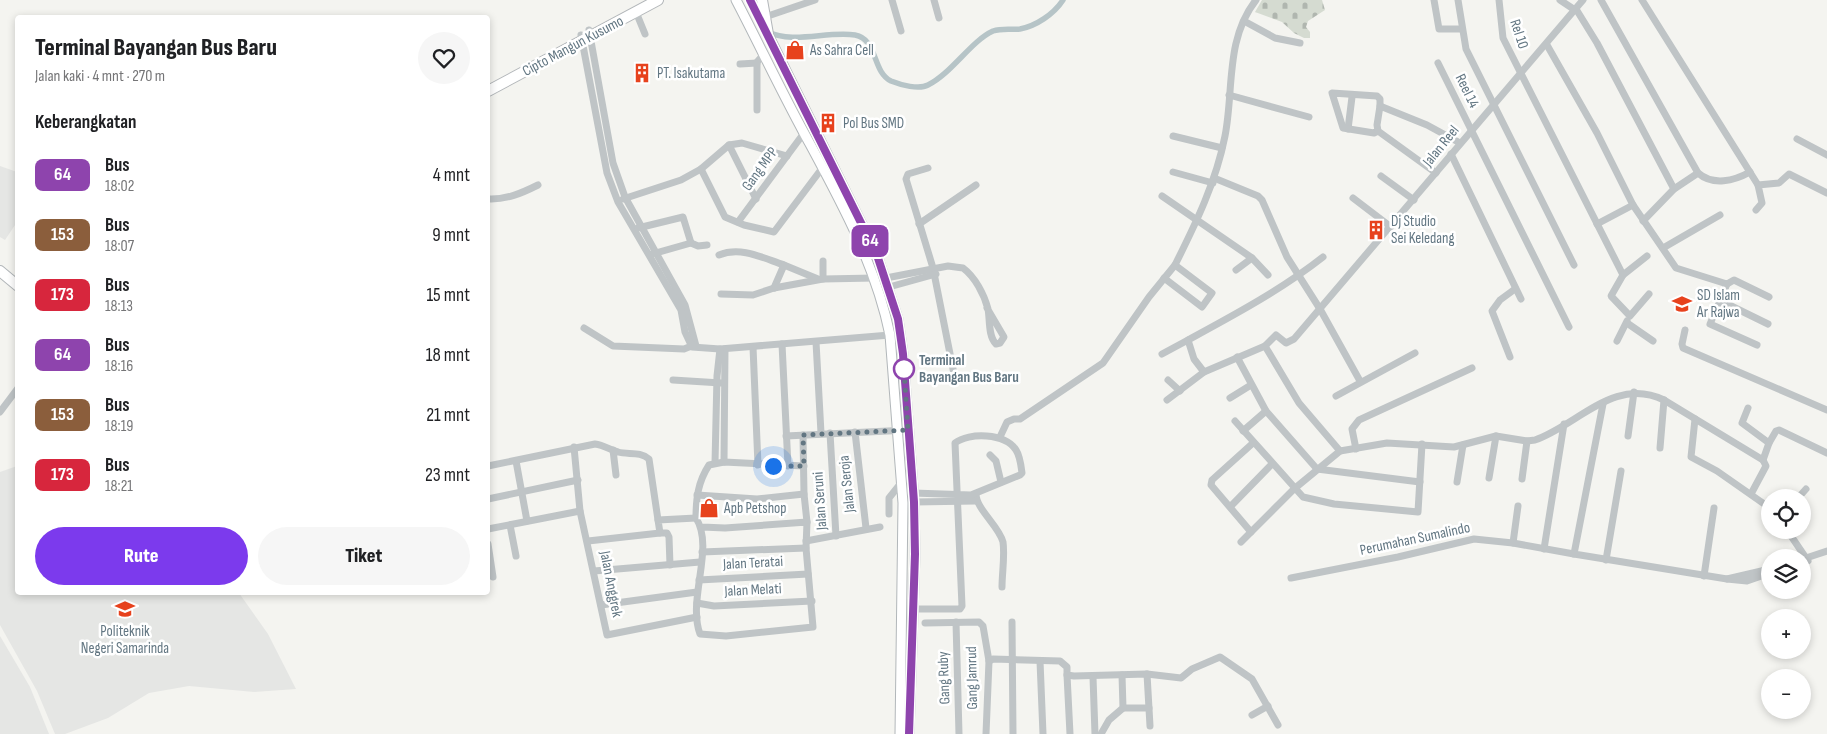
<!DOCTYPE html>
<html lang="id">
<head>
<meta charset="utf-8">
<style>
	:root { --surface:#fff; --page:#f6f6f6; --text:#202124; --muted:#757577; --accent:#7c3aed }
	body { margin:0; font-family:"Sofia Sans Condensed",sans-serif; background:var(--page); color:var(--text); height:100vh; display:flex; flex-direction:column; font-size:19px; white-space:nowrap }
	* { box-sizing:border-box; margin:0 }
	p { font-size:16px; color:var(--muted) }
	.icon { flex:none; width:28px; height:28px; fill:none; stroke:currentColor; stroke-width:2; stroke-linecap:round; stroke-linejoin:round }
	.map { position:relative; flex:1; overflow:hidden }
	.panel { position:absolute; left:15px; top:15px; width:475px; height:580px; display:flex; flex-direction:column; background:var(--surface); border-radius:5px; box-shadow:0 2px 8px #0003 }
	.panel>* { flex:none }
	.badge { padding:0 10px; border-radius:8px; font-size:18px; line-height:32px }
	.tools { position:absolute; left:1761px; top:489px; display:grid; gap:10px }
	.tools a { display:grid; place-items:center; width:50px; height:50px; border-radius:50%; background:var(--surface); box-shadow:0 2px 8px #0003; font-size:25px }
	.you { position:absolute; width:25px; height:25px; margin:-12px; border:4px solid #fff; border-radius:50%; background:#1a73e8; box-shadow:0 0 0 8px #1a73e833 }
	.map>.badge { position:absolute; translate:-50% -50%; box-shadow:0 0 0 2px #fff }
	h2 { padding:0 20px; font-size:19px; line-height:45px }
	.round { display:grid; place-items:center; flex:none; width:52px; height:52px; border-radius:26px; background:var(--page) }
	.headline { display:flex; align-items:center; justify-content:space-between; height:85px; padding:0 20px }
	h1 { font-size:24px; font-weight:800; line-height:38px }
	.cta { display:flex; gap:10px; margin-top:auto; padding:10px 20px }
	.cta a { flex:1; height:58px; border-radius:30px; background:var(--accent); color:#fff; font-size:20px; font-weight:800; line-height:58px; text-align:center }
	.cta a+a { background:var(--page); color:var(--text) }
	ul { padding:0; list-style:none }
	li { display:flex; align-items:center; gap:15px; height:60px; padding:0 20px }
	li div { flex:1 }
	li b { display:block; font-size:19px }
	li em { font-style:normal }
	li .badge { min-width:55px; font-weight:700; text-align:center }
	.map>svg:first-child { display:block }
	.built { fill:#e5e6e4 }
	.cemetery { fill:url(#cemetery-stones) }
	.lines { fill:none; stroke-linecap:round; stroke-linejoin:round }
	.canal { stroke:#b6c4c7; stroke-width:5.5 }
	.major-casing { stroke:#b2b7ba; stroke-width:11 }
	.highway-casing { stroke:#b2b6b9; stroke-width:12 }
	.minor { stroke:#bfc4c6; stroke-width:7 }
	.major { stroke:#fff; stroke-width:9 }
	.highway { stroke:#fff; stroke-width:10 }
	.line-casing { stroke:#fff; stroke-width:11 }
	.line { stroke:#8e44ad; stroke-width:8 }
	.walk { stroke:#627682; stroke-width:5; stroke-dasharray:0 9 }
	.stop-dot { fill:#fff; stroke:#8e44ad; stroke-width:2.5 }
	.labels { text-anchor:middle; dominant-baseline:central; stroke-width:5; stroke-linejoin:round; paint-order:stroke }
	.street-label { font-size:15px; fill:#627682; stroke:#fff }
	.poi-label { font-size:15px; fill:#627682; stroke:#fff; text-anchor:start }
	.stop-label { font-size:15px; font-weight:bold; fill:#627682; stroke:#fff; text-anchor:start }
</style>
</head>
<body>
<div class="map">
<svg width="1827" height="734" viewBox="0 0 1827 734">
	<defs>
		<pattern id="cemetery-stones" width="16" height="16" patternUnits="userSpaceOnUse" patternTransform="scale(1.25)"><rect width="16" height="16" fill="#d5dbd1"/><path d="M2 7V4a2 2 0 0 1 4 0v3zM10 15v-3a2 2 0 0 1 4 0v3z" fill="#b0b6af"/></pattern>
	</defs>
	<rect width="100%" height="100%" fill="#f4f4f0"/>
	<!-- built -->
	<g class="built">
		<polygon points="0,166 17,172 17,222 5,240 0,237"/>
		<polygon points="17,466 18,592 239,593 268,634 296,689 254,692 189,686 149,693 108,718 65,734 55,734 37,691 0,625 0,472"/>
		<polygon points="0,636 30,687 49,734 0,734"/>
	</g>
	<!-- cemetery -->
	<polygon class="cemetery" points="1262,0 1322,0 1325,10 1308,21 1306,27 1310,32 1310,38 1304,38 1294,33 1282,22 1255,12"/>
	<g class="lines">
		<!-- canal -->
		<path class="canal" d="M768,32C793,44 827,31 855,35C878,39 872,72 891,81C901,85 919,90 928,85C952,73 971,41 993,31C1002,28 1011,30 1020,29C1036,26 1054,14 1063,0"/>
		<defs>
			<g id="major">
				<path d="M736,0C759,44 780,89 804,133C839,198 875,262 890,335L903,503L900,734"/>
				<polyline points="751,0 877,255 898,319 903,354 914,502 915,554 909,734"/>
			</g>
			<g id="highway">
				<polyline points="762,0 768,34"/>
				<polyline points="488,91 658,0"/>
				<polyline points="0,271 18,286"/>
			</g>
		</defs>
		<!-- major casing -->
		<use href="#major" class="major-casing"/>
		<!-- highway casing -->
		<use href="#highway" class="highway-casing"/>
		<!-- minor -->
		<g class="minor">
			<polyline points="892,0 901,31"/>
			<polyline points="934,0 939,18"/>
			<polyline points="1434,0 1439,29 1462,29"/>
			<polyline points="1458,0 1466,49 1574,265"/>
			<polyline points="1499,0 1503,38 1623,275 1647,256"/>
			<polyline points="1560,0 1575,10"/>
			<path d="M1601,0L1698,173C1713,186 1734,181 1750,172"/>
			<polyline points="1642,0 1758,185"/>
			<polyline points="1576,9 1597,43 1674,189"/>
			<polyline points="636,12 645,34"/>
			<polyline points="765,17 815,0"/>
			<polyline points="1244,21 1275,38 1300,43"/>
			<polyline points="589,30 613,163 625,197 685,305 696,346"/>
			<polyline points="581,35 607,173 618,202 681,310 685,332 692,347 720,349 890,335"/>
			<polyline points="1547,45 1597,133 1633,205 1676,268 1727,284 1734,280 1769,297"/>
			<polyline points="1438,63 1569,327"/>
			<polyline points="740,64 757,63"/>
			<polyline points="1229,95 1309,117"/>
			<polyline points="757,110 757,62 764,54"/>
			<polyline points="1348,129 1352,97"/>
			<polyline points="1378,131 1374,133 1343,128 1332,93 1377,96 1380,99 1380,106"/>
			<polyline points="1173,136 1222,148"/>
			<polyline points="1797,139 1827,155"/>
			<polyline points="729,145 756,199"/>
			<polyline points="1451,154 1521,299"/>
			<polyline points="928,168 908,174 906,179 933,268 954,374"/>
			<polyline points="701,169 725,217 744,225 774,232 823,167"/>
			<polyline points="1173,172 1213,183"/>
			<polyline points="1436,173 1378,131 1377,125 1380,106 1427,125 1460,143"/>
			<polyline points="1381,176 1414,200"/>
			<polyline points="1214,178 1258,196 1262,200 1287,257 1320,309 1360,381"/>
			<polyline points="1162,196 1252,258 1268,275"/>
			<polyline points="1353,198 1391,227"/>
			<path d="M488,199C506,200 522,193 538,185"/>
			<polyline points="623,199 681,180 701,169 729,145 742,143 787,156"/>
			<polyline points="1756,210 1762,203 1758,185 1779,183 1789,174 1827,193"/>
			<polyline points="1643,221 1674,189 1698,173"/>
			<polyline points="738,222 804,133"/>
			<polyline points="919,224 976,185"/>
			<polyline points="1597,224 1633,205"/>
			<polyline points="638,228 683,217 691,243"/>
			<polyline points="1663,248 1720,215"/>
			<polyline points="652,254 691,243 698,246 707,245"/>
			<path d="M719,255C741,246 763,258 784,265L774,288"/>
			<polyline points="784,265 818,279"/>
			<polyline points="1236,270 1252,258"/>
			<polyline points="1623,275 1611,296 1630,316 1649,294"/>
			<path d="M886,278L948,266L963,268C975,277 984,294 988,309C990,319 988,337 996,344L1000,343L1004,337L987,308"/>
			<path d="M1164,278L1202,307L1212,293L1175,265C1196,223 1216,182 1225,136C1234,91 1225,39 1256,0"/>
			<polyline points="823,279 823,261"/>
			<polyline points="1727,284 1710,324 1757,345"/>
			<polyline points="889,287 936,274"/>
			<polyline points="721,294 753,295 774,288 823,279 875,278"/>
			<polyline points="1719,300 1768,324"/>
			<polyline points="1627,323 1653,341"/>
			<polyline points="584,328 613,346 684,349 694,345"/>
			<polyline points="1685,330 1682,344 1683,348 1827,410"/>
			<polyline points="1617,341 1627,321"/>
			<polyline points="816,342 821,433"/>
			<polyline points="782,344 788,466"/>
			<path d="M1265,346L1299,403L1340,451L1387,443L1454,447L1496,436L1527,441L1535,440C1578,425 1614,376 1664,400L1763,460L1769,443L1742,423L1748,408"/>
			<polyline points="753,347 758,465"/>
			<polyline points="1162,354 1188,340"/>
			<polyline points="1237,357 1266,411 1317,469 1420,482"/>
			<polyline points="1510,357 1492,311 1500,300 1515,289"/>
			<polyline points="1204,372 1265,346 1276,335 1286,343 1294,339 1583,0"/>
			<polyline points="673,380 721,383"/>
			<polyline points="1168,380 1180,391"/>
			<polyline points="1336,396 1415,353"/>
			<polyline points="1230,398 1251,385"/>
			<path d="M1167,400L1204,372L1194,359L1188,340C1234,315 1281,290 1323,257"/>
			<polyline points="1603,404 1574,554 1727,579"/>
			<polyline points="0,412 18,388"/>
			<polyline points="1695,419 1691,457 1717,471 1770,508"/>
			<polyline points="1235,421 1303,497 1334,504 1418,512 1422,444"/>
			<polyline points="1243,431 1266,411"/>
			<polyline points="855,432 866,528"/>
			<polyline points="830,433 836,536"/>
			<polyline points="803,435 804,494 807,522"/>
			<polyline points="786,436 908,430"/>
			<polyline points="1628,436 1634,392"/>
			<polyline points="1000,437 1007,422 1014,419 1020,419 1103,363 1149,297 1175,265"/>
			<polyline points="1769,443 1776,431 1779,430 1827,453"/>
			<polyline points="574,447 580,511 607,635 697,617"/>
			<polyline points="1660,448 1664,400"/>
			<polyline points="1356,449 1352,429 1359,420 1472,368"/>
			<polyline points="613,450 616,475"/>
			<polyline points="990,455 996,461 1001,482"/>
			<polyline points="516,461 527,521"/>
			<polyline points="724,462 725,349"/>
			<polyline points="715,463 717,376 720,349"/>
			<path d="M488,466L595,444C604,445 610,450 618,452C628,455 640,451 649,459L658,520"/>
			<polyline points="1489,478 1496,436"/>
			<polyline points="1522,479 1527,441"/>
			<polyline points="1457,482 1463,445"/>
			<path d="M976,494C976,509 999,526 1003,542C1005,556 1002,573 1002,587"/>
			<polyline points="1751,494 1766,466 1763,460"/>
			<polyline points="697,495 757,499 804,494"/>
			<polyline points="1798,498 1806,489"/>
			<polyline points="488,499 578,480"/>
			<polyline points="914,502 976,501"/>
			<polyline points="1231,506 1272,464"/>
			<polyline points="889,514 889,498 901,483"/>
			<path d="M696,518C715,548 687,599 700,634L726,636L813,627L806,548L807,522L725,528L702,527"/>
			<path d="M696,518C696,498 698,482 709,465L724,462L804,466"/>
			<polyline points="510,525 516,556"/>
			<polyline points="488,529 580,511"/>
			<polyline points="1787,530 1808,561"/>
			<polyline points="1251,532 1211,485 1212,480 1253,443"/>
			<polyline points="660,533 667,533 669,537 670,565"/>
			<polyline points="588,541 660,533 658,520 696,518"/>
			<polyline points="806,541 880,527"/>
			<polyline points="1241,542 1294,489 1340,451"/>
			<polyline points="1513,543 1518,506"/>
			<polyline points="488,544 493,577"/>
			<polyline points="1544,549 1564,424"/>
			<polyline points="702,552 806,548"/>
			<polyline points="1803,559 1827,551"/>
			<polyline points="1606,560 1621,471"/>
			<polyline points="1770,569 1727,579 1747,581 1770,573"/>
			<polyline points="594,571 700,562"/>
			<polyline points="1704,576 1714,508"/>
			<polyline points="1291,578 1398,557 1474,539 1513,543 1574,554"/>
			<polyline points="699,580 808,574"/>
			<polyline points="697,603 714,606 812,601"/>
			<polyline points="601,605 697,592"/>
			<path d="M913,609H960L962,606L955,443C969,432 1005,433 1016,450C1020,456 1021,465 1022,473L1020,475L971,495L913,493"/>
			<polyline points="956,622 959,734"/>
			<polyline points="1012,622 1013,734"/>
			<polyline points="925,623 979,622 983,626 989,661 986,734"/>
			<polyline points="989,661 993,659 1060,661 1067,667 1067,675 1074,676 1147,674 1181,678 1192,669 1220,657 1252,679 1278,725"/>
			<polyline points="1040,661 1043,734"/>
			<polyline points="1147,674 1150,726"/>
			<polyline points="1067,675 1070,734"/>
			<polyline points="1093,677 1095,734"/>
			<polyline points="1123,708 1149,708"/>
			<polyline points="1252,715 1268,706"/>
			<polyline points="1101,734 1109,720 1123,708 1122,675"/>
		</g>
		<!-- major -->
		<use href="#major" class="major"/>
		<!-- highway -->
		<use href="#highway" class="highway"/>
	</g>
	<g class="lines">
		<defs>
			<polyline id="line" points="750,0 877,255 898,319 903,354 914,502 915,554 909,734"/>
		</defs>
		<!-- line casing -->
		<use href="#line" class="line-casing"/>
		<!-- line -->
		<use href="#line" class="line"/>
		<!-- walk -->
		<polyline class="walk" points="773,466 804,466 803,435 908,430 904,369"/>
	</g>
	<!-- icons -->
	<defs>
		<symbol id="shop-bare" viewBox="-9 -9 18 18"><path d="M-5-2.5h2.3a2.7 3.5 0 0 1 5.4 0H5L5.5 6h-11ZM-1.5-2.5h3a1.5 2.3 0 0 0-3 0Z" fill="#e7421d" stroke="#fff" stroke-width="2.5" paint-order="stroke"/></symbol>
		<symbol id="building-bare" viewBox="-9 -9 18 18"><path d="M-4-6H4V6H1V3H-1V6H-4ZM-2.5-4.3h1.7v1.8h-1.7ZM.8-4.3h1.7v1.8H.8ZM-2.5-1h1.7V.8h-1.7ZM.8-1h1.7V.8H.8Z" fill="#e7421d" stroke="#fff" stroke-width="2.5" paint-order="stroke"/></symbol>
		<symbol id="school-bare" viewBox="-9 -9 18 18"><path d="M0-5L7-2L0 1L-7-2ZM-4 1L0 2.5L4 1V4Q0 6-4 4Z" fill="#e7421d" stroke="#fff" stroke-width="2.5" paint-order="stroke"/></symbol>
		<symbol id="university-bare" viewBox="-9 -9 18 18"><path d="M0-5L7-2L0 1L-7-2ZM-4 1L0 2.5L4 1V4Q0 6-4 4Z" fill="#e7421d" stroke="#fff" stroke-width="2.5" paint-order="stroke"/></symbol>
	</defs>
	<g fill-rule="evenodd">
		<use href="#shop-bare" x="781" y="36" width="28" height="28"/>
		<use href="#building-bare" x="628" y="59" width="28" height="28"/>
		<use href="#building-bare" x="814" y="109" width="28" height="28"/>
		<use href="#building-bare" x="1362" y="216" width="28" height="28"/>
		<use href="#school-bare" x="1668" y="290" width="28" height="28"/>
		<use href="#shop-bare" x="695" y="494" width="28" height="28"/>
		<use href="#university-bare" x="111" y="595" width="28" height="28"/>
	</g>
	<!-- markers -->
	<circle class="stop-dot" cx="904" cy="369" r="10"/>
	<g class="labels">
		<!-- street labels -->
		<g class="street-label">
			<text transform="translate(1519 34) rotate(72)">Rel 10</text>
			<text transform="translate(573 46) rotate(-28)">Cipto Mangun Kusumo</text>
			<text transform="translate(1467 91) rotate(64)">Reel 14</text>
			<text transform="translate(1441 146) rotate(-51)">Jalan Reel</text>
			<text transform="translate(760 169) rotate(-54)">Gang MPP</text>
			<text transform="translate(847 484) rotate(-96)">Jalan Seroja</text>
			<text transform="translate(820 501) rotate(-94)">Jalan Seruni</text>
			<text transform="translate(1415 539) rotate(-12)">Perumahan Sumalindo</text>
			<text transform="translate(753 563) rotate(-3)">Jalan Teratai</text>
			<text transform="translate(611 584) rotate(79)">Jalan Anggrek</text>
			<text transform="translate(753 590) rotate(-3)">Jalan Melati</text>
			<text transform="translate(944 678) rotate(-92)">Gang Ruby</text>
			<text transform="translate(972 678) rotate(-91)">Gang Jamrud</text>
		</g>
		<!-- poi labels -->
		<g class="poi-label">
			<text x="810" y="50">As Sahra Cell</text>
			<text x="657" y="73">PT. Isakutama</text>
			<text x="843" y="123">Pol Bus SMD</text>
			<text x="1391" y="221">Dj Studio<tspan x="1391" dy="17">Sei Keledang</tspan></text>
			<text x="1697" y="295">SD Islam<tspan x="1697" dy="17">Ar Rajwa</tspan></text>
			<text x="724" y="508">Apb Petshop</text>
			<text x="125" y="631" text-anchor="middle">Politeknik<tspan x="125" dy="17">Negeri Samarinda</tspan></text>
		</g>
		<!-- stop labels -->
		<g class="stop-label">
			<text x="919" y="360">Terminal<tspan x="919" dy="17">Bayangan Bus Baru</tspan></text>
		</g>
	</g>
</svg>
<div class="tools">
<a><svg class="icon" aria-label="locate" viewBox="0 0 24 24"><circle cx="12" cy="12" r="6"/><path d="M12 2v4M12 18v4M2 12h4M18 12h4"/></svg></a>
<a><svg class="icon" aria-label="layers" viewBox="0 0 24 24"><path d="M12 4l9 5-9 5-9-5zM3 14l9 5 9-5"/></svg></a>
<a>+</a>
<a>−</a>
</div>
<div class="you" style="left:773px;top:466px"></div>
<b class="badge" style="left:870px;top:241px;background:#8e44ad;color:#fff">64</b>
<section class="panel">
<div class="headline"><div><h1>Terminal Bayangan Bus Baru</h1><p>Jalan kaki · 4 mnt · 270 m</p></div><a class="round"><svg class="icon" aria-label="heart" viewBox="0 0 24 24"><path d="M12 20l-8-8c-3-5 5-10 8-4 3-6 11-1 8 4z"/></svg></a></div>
<h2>Keberangkatan</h2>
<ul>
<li><span class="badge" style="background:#8e44ad;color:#fff">64</span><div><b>Bus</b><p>18:02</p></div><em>4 mnt</em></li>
<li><span class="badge" style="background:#8b5e3c;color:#fff">153</span><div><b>Bus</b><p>18:07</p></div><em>9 mnt</em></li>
<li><span class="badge" style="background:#d7263d;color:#fff">173</span><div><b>Bus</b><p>18:13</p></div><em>15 mnt</em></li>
<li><span class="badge" style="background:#8e44ad;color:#fff">64</span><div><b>Bus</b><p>18:16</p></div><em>18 mnt</em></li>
<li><span class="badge" style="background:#8b5e3c;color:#fff">153</span><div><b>Bus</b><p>18:19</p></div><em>21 mnt</em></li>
<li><span class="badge" style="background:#d7263d;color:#fff">173</span><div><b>Bus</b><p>18:21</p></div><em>23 mnt</em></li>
</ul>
<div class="cta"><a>Rute</a><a>Tiket</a></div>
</section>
</div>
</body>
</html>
